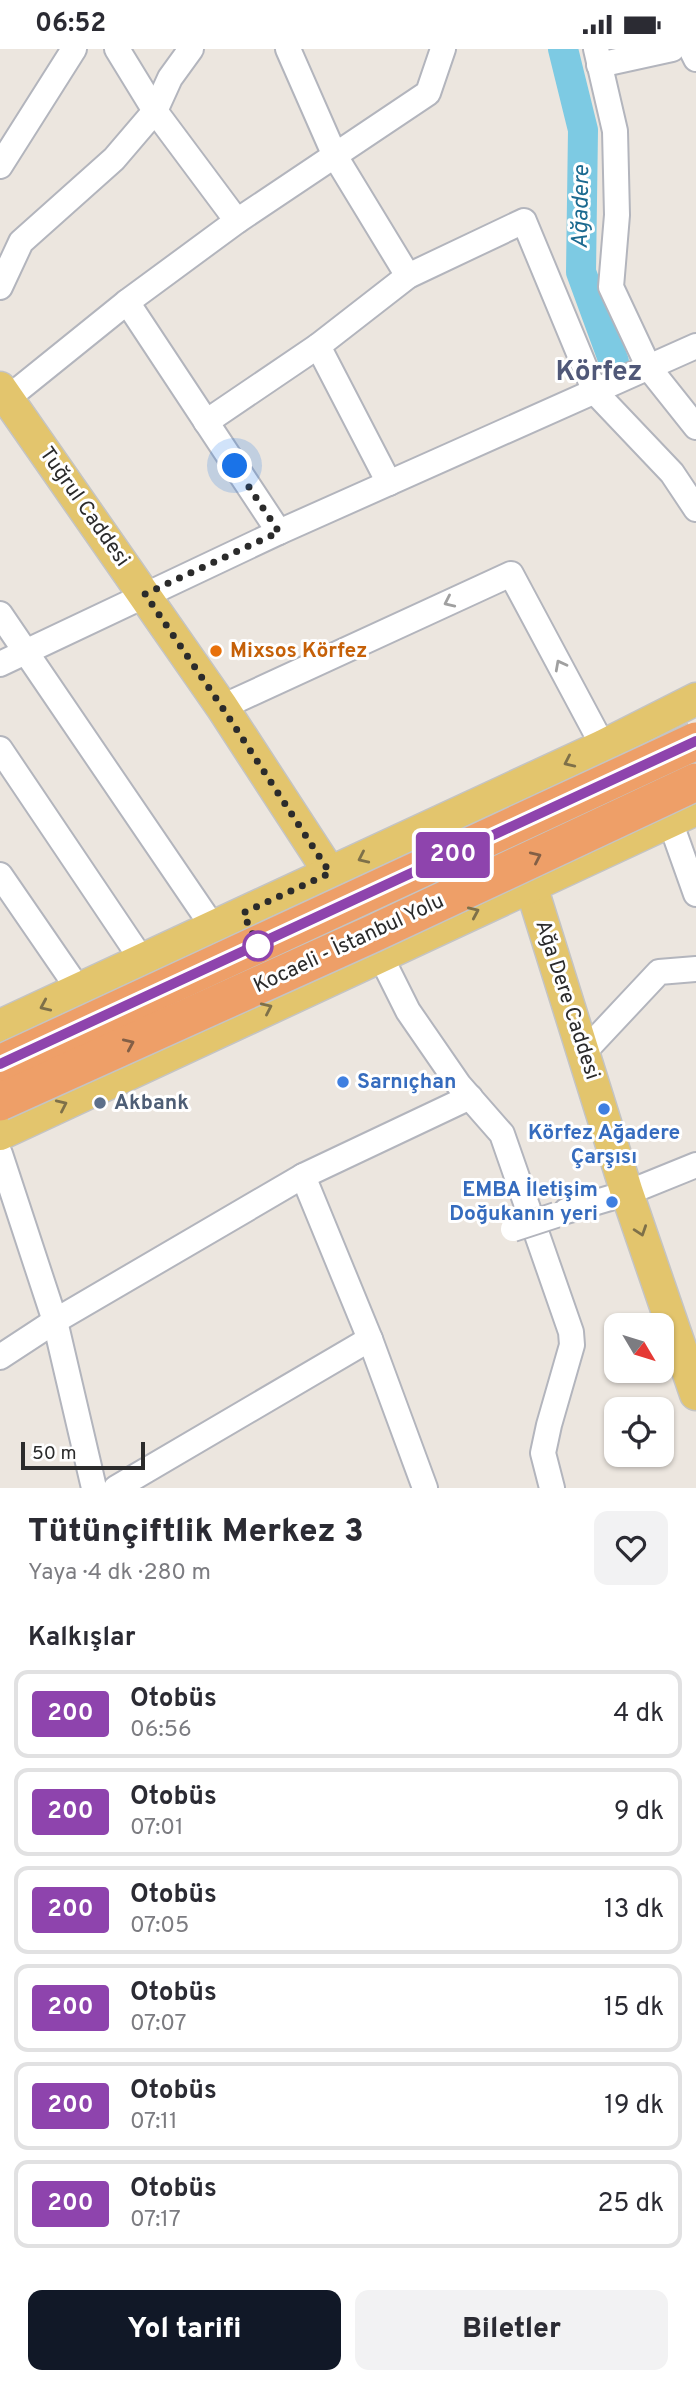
<!DOCTYPE html>
<html lang="tr">
<head>
<meta charset="utf-8">
<style>
	:root { --surface:#fff; --page:#f2f2f3; --text:#2b2b33; --muted:#7c7c81; --line:#e1e1e2; --accent:#111827 }
	body { margin:0; font-family:Overpass,sans-serif; background:var(--page); color:var(--text); height:100vh; display:flex; flex-direction:column; font-size:26px; white-space:nowrap }
	* { box-sizing:border-box; margin:0 }
	p { font-size:23px; color:var(--muted) }
	.icon { flex:none; width:38px; height:38px; fill:none; stroke:currentColor; stroke-width:2; stroke-linecap:round; stroke-linejoin:round }
	.map { position:relative; height:1439px; overflow:hidden }
	.details { display:flex; flex-direction:column; background:var(--surface); flex:1 }
	.details>* { flex:none }
	.badge { padding:0 14px; border-radius:5px; font-size:24px; line-height:46px }
	.needle { width:46px; rotate:128deg }
	.controls { position:absolute; left:604px; top:1264px; display:grid; gap:14px }
	.controls a { display:grid; place-items:center; width:70px; height:70px; border-radius:14px; background:var(--surface); box-shadow:0 2px 5px #0004; font-size:35px }
	.scale { position:absolute; left:21px; bottom:18px; width:124px; box-sizing:border-box; padding-left:7px; border:4px solid #2b2b2b; border-top:0; font-size:19px; line-height:24px; white-space:nowrap; color:#2b2b2b; -webkit-text-stroke:5px #fff; paint-order:stroke }
	.you { position:absolute; width:35px; height:35px; margin:-18px; border:5px solid #fff; border-radius:50%; background:#1a73e8; box-shadow:0 0 0 10px #1a73e833 }
	.map>.badge { position:absolute; translate:-50% -50%; box-shadow:0 0 0 4px #fff }
	h2 { padding:0 28px; font-size:26px; line-height:63px }
	.round { display:grid; place-items:center; flex:none; width:74px; height:74px; border-radius:14px; background:var(--page) }
	.overview { display:flex; align-items:center; justify-content:space-between; height:119px; padding:0 28px }
	h1 { font-size:33px; font-weight:800; line-height:52px }
	.cta { display:flex; gap:14px; margin-top:auto; padding:14px 28px }
	.cta a { flex:1; height:80px; border-radius:14px; background:var(--accent); color:#fff; font-size:28px; font-weight:800; line-height:80px; text-align:center }
	.cta a+a { background:var(--page); color:var(--text) }
	ul { padding:0; list-style:none }
	li { display:flex; align-items:center; gap:21px; height:88px; margin:0 14px 10px; padding:0 14px; border:4px solid var(--line); border-radius:14px }
	li div { flex:1 }
	li b { display:block; font-size:26px }
	li em { font-style:normal }
	li .badge { min-width:77px; font-weight:700; text-align:center }
	.status { display:flex; justify-content:space-between; align-items:center; height:49px; padding:0 35px; background:var(--surface); direction:ltr }
	.status svg { height:19px; fill:currentColor }
	.map>svg:first-child { display:block }
	.lines { fill:none; stroke-linecap:round; stroke-linejoin:round }
	.river { stroke:#7dcae3; stroke-width:30 }
	.minor-casing { stroke:#b3b5bd; stroke-width:28 }
	.major-casing { stroke:#c4c4c4; stroke-width:35 }
	.minor { stroke:#fff; stroke-width:24 }
	.major { stroke:#e3c56d; stroke-width:32 }
	.minor-bridge-casing { stroke:#b3b5bd; stroke-width:28; stroke-linecap:butt }
	.highway-bridge-casing { stroke:#c4c4c4; stroke-width:40; stroke-linecap:butt }
	.minor-bridge { stroke:#fff; stroke-width:24 }
	.highway-bridge { stroke:#ee9f68; stroke-width:37 }
	.oneway { stroke:#a0a0a0 }
	.oneway2 { stroke:#7e7049 }
	.oneway3 { stroke:#835f46 }
	.line-casing { stroke:#fff; stroke-width:16 }
	.line { stroke:#8e44ad; stroke-width:10 }
	.walk { stroke:#2b2b2b; stroke-width:7; stroke-dasharray:0 12.6 }
	.food-dot { fill:#e8710a; stroke:#fff; stroke-width:2.5 }
	.stop-dot { fill:#fff; stroke:#8e44ad; stroke-width:3.5 }
	.shop-dot { fill:#3f7fe0; stroke:#fff; stroke-width:2.5 }
	.service-dot { fill:#5c6f8a; stroke:#fff; stroke-width:2.5 }
	.labels { text-anchor:middle; dominant-baseline:central; stroke-width:6; stroke-linejoin:round; paint-order:stroke }
	.street-label { font-size:21px; fill:#2b2b2b; stroke:#fff }
	.food-label { font-size:21px; font-weight:bold; fill:#c56008; stroke:#fff; text-anchor:start }
	.shop-label { font-size:21px; font-weight:bold; fill:#366cbe; stroke:#fff; text-anchor:start }
	.service-label { font-size:21px; font-weight:bold; fill:#4e5e75; stroke:#fff; text-anchor:start }
	.water-label { font-size:23px; font-style:italic; fill:#1b6a90; stroke:#fff }
	.district-label { font-size:28px; font-weight:bold; fill:#505878; stroke:#fff }
</style>
</head>
<body>
<div class="status"><b>06:52</b><svg viewBox="0 0 49 12"><path d="M0 12V9h3v3zM5 12V6h3v6zM10 12V3h3v9zM15 12V0h3v12zM26 1h20v11H26zM47 4h2v5h-2z"/></svg></div>
<div class="map">
<svg width="696" height="1439" viewBox="0 0 696 1439">
	<rect width="100%" height="100%" fill="#ece6df"/>
	<g class="lines">
		<!-- river -->
		<polyline class="river" points="563,0 583,81 581,223 614,313"/>
		<defs>
			<g id="minor">
				<polyline points="117,0 155,62 237,172"/>
				<polyline points="288,0 335,107 408,227"/>
				<polyline points="596,0 615,82 617,166 611,238 649,319 696,378"/>
				<polyline points="691,0 696,10"/>
				<polyline points="599,16 672,0"/>
				<polyline points="0,117 74,0"/>
				<polyline points="0,238 21,193 114,110 155,62 170,29 191,0"/>
				<polyline points="127,253 279,483"/>
				<polyline points="8,349 127,253 237,172 428,44 443,0"/>
				<polyline points="206,373 318,297"/>
				<polyline points="389,434 318,297 408,227 524,172 595,343 672,424 696,460"/>
				<polyline points="0,565 213,878"/>
				<polyline points="0,615 279,483 696,297"/>
				<polyline points="222,658 511,525 603,697"/>
				<polyline points="0,700 142,911"/>
				<polyline points="670,772 696,845"/>
				<polyline points="0,826 79,941"/>
				<polyline points="380,906 408,962 459,1036 502,1085 571,1283 572,1296 549,1376 543,1404 552,1439"/>
				<polyline points="584,1003 659,923 696,920"/>
				<polyline points="0,1105 55,1272 94,1439"/>
				<polyline points="303,1127 470,1048"/>
				<polyline points="566,1162 627,1144 696,1116"/>
				<polyline points="0,1308 55,1272 303,1127 370,1290 425,1439"/>
				<polyline points="116,1439 370,1290"/>
			</g>
			<g id="major">
				<polyline points="0,339 222,658 330,824 380,906"/>
				<polyline points="531,837 627,1144 696,1345"/>
				<polyline points="0,977 603,697 696,650"/>
				<polyline points="0,1085 696,760"/>
			</g>
		</defs>
		<!-- minor casing -->
		<use href="#minor" class="minor-casing"/>
		<!-- major casing -->
		<use href="#major" class="major-casing"/>
		<!-- minor -->
		<use href="#minor" class="minor"/>
		<!-- major -->
		<use href="#major" class="major"/>
		<defs>
			<polyline id="minor-bridge" points="513,1180 556,1166"/>
			<g id="highway-bridge">
				<polyline points="0,1015 696,692"/>
				<polyline points="0,1053 372,885 696,733"/>
			</g>
		</defs>
		<!-- minor-bridge casing -->
		<use href="#minor-bridge" class="minor-bridge-casing"/>
		<!-- highway-bridge casing -->
		<use href="#highway-bridge" class="highway-bridge-casing"/>
		<!-- minor-bridge -->
		<use href="#minor-bridge" class="minor-bridge"/>
		<!-- highway-bridge -->
		<use href="#highway-bridge" class="highway-bridge"/>
	</g>
	<!-- one-way arrows -->
	<defs><path id="oneway-chevron" d="M-2-3.5L2.5 0L-2 3.5" fill="none" stroke-width="1.6" stroke-linecap="round" stroke-linejoin="round" transform="scale(1.75)"/></defs>
	<g class="oneway">
		<use href="#oneway-chevron" transform="translate(449 553) rotate(155)"/>
		<use href="#oneway-chevron" transform="translate(560 616) rotate(-118)"/>
	</g>
	<g class="oneway2">
		<use href="#oneway-chevron" transform="translate(569 713) rotate(155)"/>
		<use href="#oneway-chevron" transform="translate(363 809) rotate(155)"/>
		<use href="#oneway-chevron" transform="translate(474 863) rotate(-24)"/>
		<use href="#oneway-chevron" transform="translate(45 957) rotate(156)"/>
		<use href="#oneway-chevron" transform="translate(267 959) rotate(-25)"/>
		<use href="#oneway-chevron" transform="translate(62 1056) rotate(-25)"/>
		<use href="#oneway-chevron" transform="translate(641 1182) rotate(71)"/>
	</g>
	<g class="oneway3">
		<use href="#oneway-chevron" transform="translate(536 808) rotate(-25)"/>
		<use href="#oneway-chevron" transform="translate(129 995) rotate(-24)"/>
	</g>
	<g class="lines">
		<defs>
			<polyline id="line" points="0,1015 696,692"/>
		</defs>
		<!-- line casing -->
		<use href="#line" class="line-casing"/>
		<!-- line -->
		<use href="#line" class="line"/>
		<!-- walk -->
		<polyline class="walk" points="235,417 279,483 145,545 222,658 330,824 243,864 258,897"/>
	</g>
	<!-- markers -->
	<circle class="food-dot" cx="216" cy="602" r="7"/>
	<circle class="stop-dot" cx="258" cy="897" r="14"/>
	<g class="shop-dot">
		<circle cx="343" cy="1033" r="7"/>
		<circle cx="604" cy="1060" r="7"/>
		<circle cx="612" cy="1153" r="7"/>
	</g>
	<circle class="service-dot" cx="100" cy="1054" r="7"/>
	<g class="labels">
		<!-- street labels -->
		<g class="street-label">
			<text transform="translate(84 458) rotate(55)">Tuğrul Caddesi</text>
			<text transform="translate(349 895) rotate(-25)">Kocaeli - İstanbul Yolu</text>
			<text transform="translate(567 951) rotate(72)">Ağa Dere Caddesi</text>
		</g>
		<!-- food labels -->
		<g class="food-label">
			<text x="230" y="602">Mixsos Körfez</text>
		</g>
		<!-- shop labels -->
		<g class="shop-label">
			<text x="357" y="1033">Sarnıçhan</text>
			<text x="604" y="1084" text-anchor="middle">Körfez Ağadere<tspan x="604" dy="24">Çarşısı</tspan></text>
			<text x="598" y="1141" text-anchor="end">EMBA İletişim<tspan x="598" dy="24">Doğukanın yeri</tspan></text>
		</g>
		<!-- service labels -->
		<g class="service-label">
			<text x="114" y="1054">Akbank</text>
		</g>
		<!-- water labels -->
		<g class="water-label">
			<text transform="translate(582 158) rotate(-89)">Ağadere</text>
		</g>
		<!-- district labels -->
		<g class="district-label">
			<text x="599" y="324">Körfez</text>
		</g>
	</g>
</svg>
<div class="controls">
<a><svg class="needle" viewBox="-14 -14 28 28"><path d="M0-13l5 13h-10z" fill="#e53935"/><path d="M0 13l5-13h-10z" fill="#7c7c81"/></svg></a>
<a><svg class="icon" aria-label="locate" viewBox="0 0 24 24"><circle cx="12" cy="12" r="6"/><path d="M12 2v4M12 18v4M2 12h4M18 12h4"/></svg></a>
</div>
<div class="scale">50 m</div>
<div class="you" style="left:235px;top:417px"></div>
<b class="badge" style="left:453px;top:806px;background:#8e44ad;color:#fff">200</b>
</div>
<section class="details">
<div class="overview"><div><h1>Tütünçiftlik Merkez 3</h1><p>Yaya · 4 dk · 280 m</p></div><a class="round"><svg class="icon" aria-label="heart" viewBox="0 0 24 24"><path d="M12 20l-8-8c-3-5 5-10 8-4 3-6 11-1 8 4z"/></svg></a></div>
<h2>Kalkışlar</h2>
<ul>
<li><span class="badge" style="background:#8e44ad;color:#fff">200</span><div><b>Otobüs</b><p>06:56</p></div><em>4 dk</em></li>
<li><span class="badge" style="background:#8e44ad;color:#fff">200</span><div><b>Otobüs</b><p>07:01</p></div><em>9 dk</em></li>
<li><span class="badge" style="background:#8e44ad;color:#fff">200</span><div><b>Otobüs</b><p>07:05</p></div><em>13 dk</em></li>
<li><span class="badge" style="background:#8e44ad;color:#fff">200</span><div><b>Otobüs</b><p>07:07</p></div><em>15 dk</em></li>
<li><span class="badge" style="background:#8e44ad;color:#fff">200</span><div><b>Otobüs</b><p>07:11</p></div><em>19 dk</em></li>
<li><span class="badge" style="background:#8e44ad;color:#fff">200</span><div><b>Otobüs</b><p>07:17</p></div><em>25 dk</em></li>
</ul>
<div class="cta"><a>Yol tarifi</a><a>Biletler</a></div>
</section>
</body>
</html>
